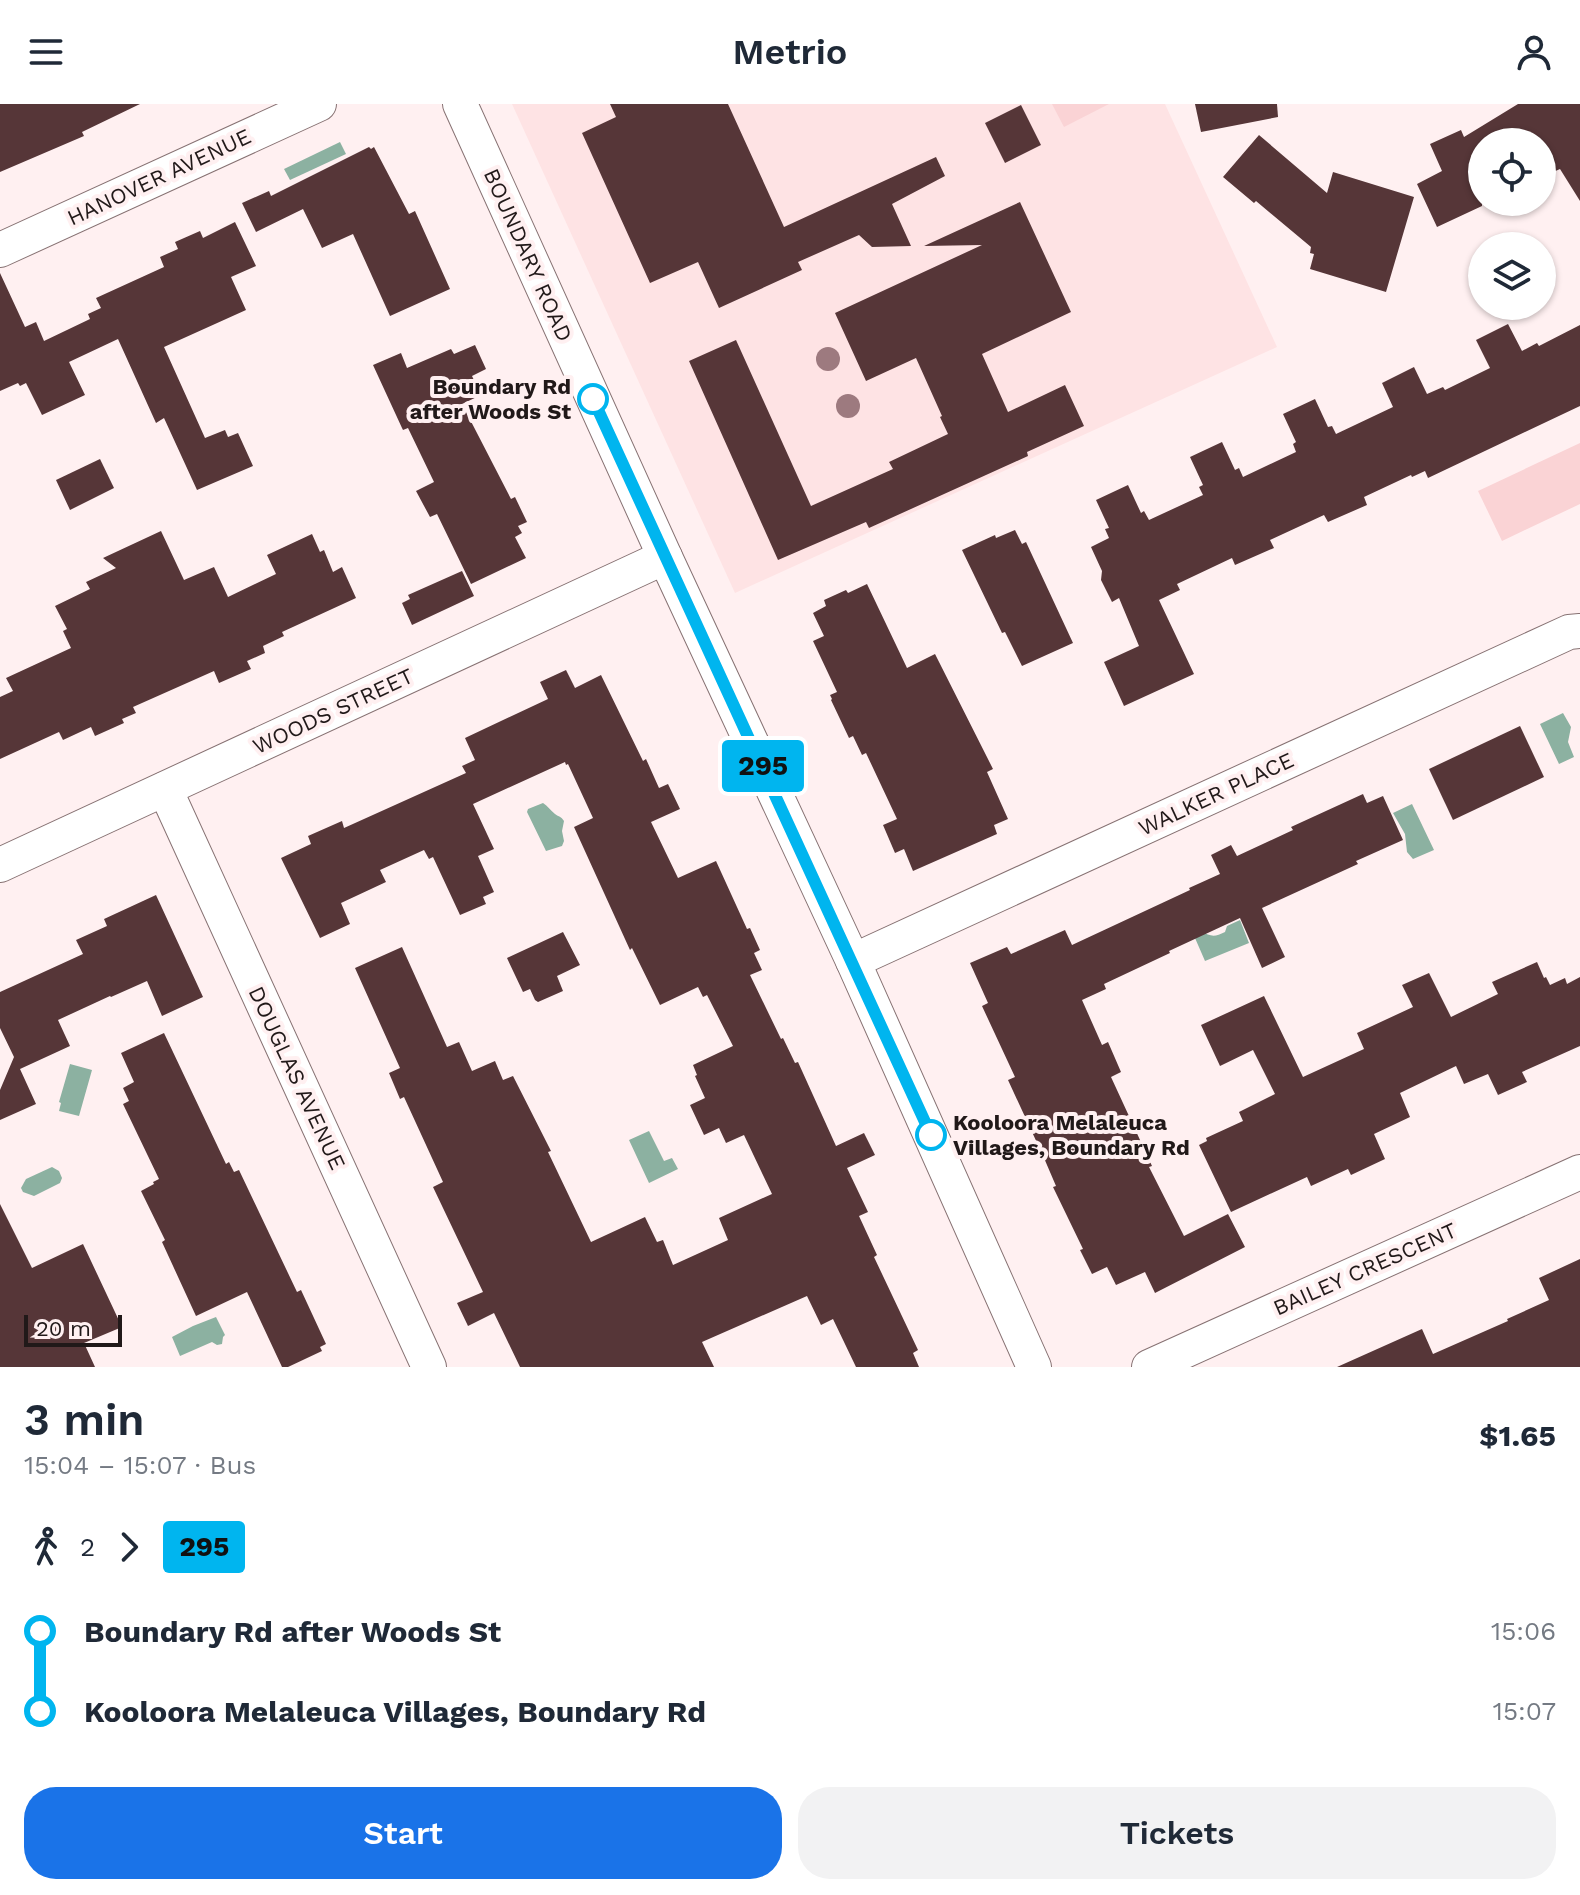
<!DOCTYPE html>
<html lang="en">
<head>
<meta charset="utf-8">
<style>
	:root { --surface:#fff; --page:#f2f2f3; --text:#1f2937; --muted:#747a83; --accent:#1a73e8 }
	body { margin:0; font-family:"Work Sans",sans-serif; background:var(--page); color:var(--text); height:100vh; display:flex; flex-direction:column; font-size:30px; white-space:nowrap }
	* { box-sizing:border-box; margin:0 }
	p { font-size:26px; color:var(--muted) }
	.icon { flex:none; width:44px; height:44px; fill:none; stroke:currentColor; stroke-width:2; stroke-linecap:round; stroke-linejoin:round }
	.map { position:relative; height:1263px; overflow:hidden }
	.drawer { display:flex; flex-direction:column; background:var(--surface); flex:1 }
	.drawer>* { flex:none }
	.badge { padding:0 16px; border-radius:6px; font-size:28px; line-height:52px }
	.tools { position:absolute; left:1468px; top:24px; display:grid; gap:16px }
	.tools a { display:grid; place-items:center; width:88px; height:88px; border-radius:50%; background:var(--surface); box-shadow:0 2px 6px #0004; font-size:40px }
	.scale { position:absolute; left:24px; bottom:20px; width:98px; box-sizing:border-box; padding-left:8px; border:4px solid #211919; border-top:0; font-size:22px; line-height:28px; white-space:nowrap; color:#211919; -webkit-text-stroke:6px #fff0f1; paint-order:stroke }
	.map>.badge { position:absolute; translate:-50% -50%; box-shadow:0 0 0 4px #fff }
	.legs { display:flex; align-items:center; gap:12px; height:88px; padding:0 24px; font-size:26px }
	.legs p { margin-inline-start:auto }
	.head { display:flex; align-items:center; justify-content:space-between; height:136px; padding:0 24px }
	h1 { font-size:44px; font-weight:600; line-height:60px }
	.button { display:flex; gap:16px; margin-top:auto; padding:16px 24px }
	.button a { flex:1; height:92px; border-radius:32px; background:var(--accent); color:#fff; font-size:32px; font-weight:600; line-height:92px; text-align:center }
	.button a+a { background:var(--page); color:var(--text) }
	ul { padding:0 24px; list-style:none }
	li { display:flex; align-items:center; gap:28px; height:80px; font-size:30px }
	li i { display:grid; place-items:center; width:12px; height:100%; margin:0 10px; background:currentColor }
	li i::after { content:''; width:20px; height:20px; margin:-10px; border:6px solid; border-radius:50%; background:var(--surface) }
	li p { margin-inline-start:auto }
	li:first-child i { background:linear-gradient(#0000 50%,currentColor 0) }
	li:last-child i { background:linear-gradient(currentColor 50%,#0000 0) }
	header { display:flex; justify-content:space-between; align-items:center; height:104px; padding:0 24px; background:var(--surface); font-size:36px; font-weight:600 }
	.map>svg:first-child { display:block }
	.built { fill:#fee3e4 }
	.green { fill:#fad3d5 }
	.water { fill:#8cb1a1 }
	.building { fill:#563638 }
	.lines { fill:none; stroke-linecap:round; stroke-linejoin:round }
	.minor-casing { stroke:#877273; stroke-width:36 }
	.minor { stroke:#fff; stroke-width:34 }
	.tree { fill:#9d7a7f }
	.line-1-casing { stroke:#fff; stroke-width:18 }
	.line-1 { stroke:#00b5ef; stroke-width:12 }
	.stop-1-dot { fill:#fff; stroke:#00b5ef; stroke-width:4 }
	.labels { text-anchor:middle; dominant-baseline:central; stroke-width:8; stroke-linejoin:round; paint-order:stroke }
	.street-label { font-size:22px; fill:#211919; stroke:#fff0f1 }
	.stop-label { font-size:22px; font-weight:bold; fill:#211919; stroke:#fff0f1; text-anchor:end }
</style>
</head>
<body>
<header><svg class="icon" aria-label="menu" viewBox="0 0 24 24"><path d="M4 6h16M4 12h16M4 18h16"/></svg>Metrio<svg class="icon" aria-label="person" viewBox="0 0 24 24"><circle cx="12" cy="8" r="4"/><path d="M4 21q1-7 8-7t8 7"/></svg></header>
<div class="map">
<svg width="1580" height="1263" viewBox="0 0 1580 1263">
	<rect width="100%" height="100%" fill="#fff0f1"/>
	<!-- built -->
	<polygon class="built" points="512,0 1165,0 1277,243 735,489"/>
	<!-- green -->
	<g class="green">
		<polygon points="1052,0 1109,0 1064,23"/>
		<polygon points="1580,339 1580,400 1502,437 1478,387"/>
	</g>
	<!-- water -->
	<g class="water">
		<polygon points="340,38 346,50 290,76 284,65"/>
		<polygon points="1563,609 1571,623 1568,638 1574,653 1559,660 1540,620"/>
		<path d="M543,699C548,702 550,706 555,710C559,713 561,712 564,717L562,727L564,737L562,742L546,747L527,708L528,705Z"/>
		<polygon points="1412,700 1434,746 1413,755 1407,748 1405,730 1393,709"/>
		<path d="M1240,816L1249,839L1205,857L1195,834L1201,827C1211,833 1215,833 1225,828L1227,822Z"/>
		<polygon points="70,960 92,966 79,1012 59,1007 61,999 59,998"/>
		<polygon points="649,1027 664,1057 672,1054 678,1065 649,1079 629,1036"/>
		<polygon points="52,1063 59,1067 62,1074 60,1079 34,1092 23,1088 21,1084 26,1075"/>
		<polygon points="216,1213 225,1231 223,1233 222,1240 217,1241 212,1238 180,1252 172,1233 193,1222"/>
	</g>
	<!-- building -->
	<g class="building">
		<polygon points="0,0 140,0 82,28 84,32 0,68"/>
		<polygon points="610,0 728,0 784,123 936,53 945,72 892,100 911,142 872,143 859,131 798,158 802,166 719,204 698,158 650,179 582,29 616,13"/>
		<polygon points="1195,0 1277,0 1278,13 1201,28"/>
		<polygon points="1518,0 1580,0 1580,97 1560,65 1542,73 1542,38 1482,38 1482,102 1437,123 1417,80 1442,67 1430,40 1461,26 1464,33"/>
		<polygon points="1021,1 1041,41 1005,59 985,19"/>
		<polygon points="1259,31 1327,89 1333,68 1414,93 1386,188 1310,165 1314,150 1310,149 1311,143 1256,97 1254,99 1223,73"/>
		<polygon points="369,43 371,45 374,43 409,110 415,107 450,185 390,212 353,130 322,144 303,105 256,128 242,99 269,87 271,92"/>
		<polygon points="1020,98 1071,208 982,250 1008,308 1065,281 1084,322 1027,348 1028,352 869,424 866,418 778,456 689,257 736,236 811,402 893,365 889,358 948,330 940,313 942,312 916,254 866,277 835,209 982,141 924,142"/>
		<polygon points="235,118 256,162 231,173 246,206 164,243 205,334 225,326 228,333 238,329 253,362 197,386 164,314 156,319 118,235 69,258 85,291 42,311 26,279 20,282 18,279 0,287 0,169 25,223 36,218 44,237 90,215 88,210 101,204 96,194 164,163 160,153 178,145 175,138 200,127 203,134"/>
		<polygon points="1508,220 1522,247 1537,239 1539,242 1580,221 1580,302 1428,374 1425,367 1412,373 1411,371 1364,393 1367,401 1328,418 1324,411 1270,436 1274,444 1235,461 1232,454 1177,480 1180,486 1159,496 1194,570 1124,602 1104,558 1139,542 1119,494 1112,498 1101,476 1102,467 1091,443 1109,434 1105,425 1109,424 1096,396 1128,381 1141,409 1144,407 1149,416 1203,391 1199,383 1203,381 1190,353 1222,338 1235,366 1239,364 1243,373 1296,348 1293,340 1296,338 1283,310 1315,295 1328,323 1332,322 1336,330 1393,303 1382,279 1414,263 1427,290 1443,283 1445,286 1490,264 1476,236"/>
		<polygon points="475,241 486,265 472,272 481,291 462,300 511,395 515,393 527,418 518,422 522,429 515,433 526,454 471,480 437,410 430,413 416,387 434,378 408,324 403,326 402,324 373,261 401,249 407,264 451,245 454,250"/>
		<polygon points="100,355 114,384 70,406 56,376"/>
		<polygon points="1015,426 1022,440 1026,438 1073,539 1022,562 1005,528 1002,529 962,446 995,431 996,434"/>
		<polygon points="161,427 184,476 214,463 228,493 276,470 267,451 312,430 320,448 324,446 333,468 342,463 356,494 282,528 284,532 263,542 265,549 247,557 251,565 219,579 214,567 133,603 136,609 122,615 124,619 95,632 91,623 63,636 59,628 0,655 0,593 13,587 6,574 71,544 63,527 67,525 55,502 90,485 86,478 116,464 103,454"/>
		<polygon points="462,467 474,492 412,521 402,499 410,495 408,491"/>
		<polygon points="867,480 907,564 935,550 993,665 987,668 1008,715 994,721 997,730 913,767 904,745 895,749 883,721 897,715 866,649 862,651 853,632 849,634 831,596 832,595 830,591 837,588 813,537 824,532 813,509 826,502 824,496 846,486 848,489"/>
		<polygon points="566,566 575,584 601,571 643,657 646,655 659,684 668,680 680,705 651,718 678,774 716,757 747,825 750,824 760,846 754,849 762,866 750,871 781,935 783,934 795,959 798,958 836,1042 864,1029 875,1051 847,1064 868,1108 859,1112 877,1151 874,1153 918,1246 913,1249 919,1263 856,1263 833,1215 821,1221 807,1192 702,1238 714,1263 520,1263 494,1209 468,1222 457,1199 483,1188 433,1083 443,1078 404,993 400,995 389,969 400,964 355,864 402,843 447,943 459,938 472,967 495,957 503,976 513,972 551,1047 548,1048 591,1138 645,1113 657,1138 663,1136 673,1161 728,1136 719,1114 772,1090 744,1031 726,1039 719,1024 704,1031 690,1001 705,994 695,972 697,971 693,961 733,942 707,891 703,893 698,883 660,901 632,844 630,846 574,723 593,714 568,660 566,661 565,658 473,700 494,745 478,752 494,788 483,793 486,800 460,811 433,753 429,755 424,746 380,766 386,778 341,799 350,820 320,834 281,754 311,740 308,732 342,717 344,724 466,669 462,662 475,656 465,634 548,595 540,578"/>
		<polygon points="1520,622 1544,673 1453,716 1429,665"/>
		<polygon points="1363,690 1367,699 1383,692 1403,736 1356,757 1358,760 1262,804 1285,853 1262,864 1240,814 1169,847 1170,849 1104,880 1106,885 1082,896 1102,941 1108,938 1121,968 1111,973 1152,1062 1149,1063 1184,1132 1228,1110 1245,1143 1155,1189 1145,1168 1116,1181 1107,1163 1092,1170 1080,1146 1083,1145 1053,1083 1056,1082 1044,1054 1008,976 1015,973 982,902 988,899 970,859 1007,843 1011,850 1065,826 1072,841 1190,786 1189,784 1220,770 1211,751 1231,741 1237,752 1293,726 1291,723"/>
		<polygon points="156,791 203,893 162,912 147,877 111,893 110,892 58,916 70,942 20,965 36,1000 0,1016 0,986 14,953 0,924 0,888 83,850 76,836 107,822 104,815"/>
		<polygon points="563,828 580,861 557,872 563,887 538,898 535,896 530,885 523,888 507,854"/>
		<polygon points="1537,858 1544,874 1546,873 1550,881 1565,874 1567,880 1580,873 1580,942 1522,968 1527,978 1498,991 1488,970 1464,980 1456,962 1400,989 1410,1013 1374,1030 1385,1055 1351,1071 1348,1065 1311,1082 1307,1073 1231,1108 1199,1041 1207,1037 1206,1034 1243,1017 1239,1008 1275,990 1253,946 1220,962 1201,921 1264,892 1303,973 1364,945 1357,929 1413,903 1402,881 1429,869 1451,913 1498,890 1492,878"/>
		<polygon points="164,929 226,1060 229,1058 234,1068 239,1066 297,1188 301,1186 326,1240 320,1243 322,1247 288,1263 282,1263 247,1188 196,1212 162,1138 165,1136 141,1087 154,1080 153,1078 159,1075 123,1000 129,997 123,984 134,978 121,949"/>
		<polygon points="0,1100 32,1164 83,1140 122,1223 84,1239 95,1263 0,1263"/>
		<polygon points="1580,1155 1580,1263 1337,1263 1422,1225 1433,1250 1508,1217 1507,1215 1549,1196 1539,1174"/>
	</g>
	<g class="lines">
		<defs>
			<g id="minor">
				<polyline points="460,0 665,453 853,857 1034,1263"/>
				<polyline points="0,146 319,0"/>
				<polyline points="165,685 429,1263"/>
				<polyline points="0,761 665,453"/>
				<polyline points="853,857 1569,528 1580,527"/>
				<polyline points="1149,1263 1580,1068"/>
			</g>
		</defs>
		<!-- minor casing -->
		<use href="#minor" class="minor-casing"/>
		<!-- minor -->
		<use href="#minor" class="minor"/>
	</g>
	<!-- trees -->
	<g class="tree">
		<circle cx="828" cy="255" r="12"/>
		<circle cx="848" cy="302" r="12"/>
	</g>
	<g class="lines">
		<defs>
			<path id="line-1" d="M593,295C705,540 820,784 931,1031"/>
		</defs>
		<!-- line-1 casing -->
		<use href="#line-1" class="line-1-casing"/>
		<!-- line-1 -->
		<use href="#line-1" class="line-1"/>
	</g>
	<!-- markers -->
	<g class="stop-1-dot">
		<circle cx="593" cy="295" r="14"/>
		<circle cx="931" cy="1031" r="14"/>
	</g>
	<g class="labels">
		<!-- street labels -->
		<g class="street-label">
			<text transform="translate(159 73) rotate(-25)">HANOVER AVENUE</text>
			<text transform="translate(528 151) rotate(66)">BOUNDARY ROAD</text>
			<text transform="translate(333 607) rotate(-25)">WOODS STREET</text>
			<text transform="translate(1216 690) rotate(-25)">WALKER PLACE</text>
			<text transform="translate(297 974) rotate(65)">DOUGLAS AVENUE</text>
			<text transform="translate(1365 1165) rotate(-24)">BAILEY CRESCENT</text>
		</g>
		<!-- stop labels -->
		<g class="stop-label">
			<text x="571" y="282">Boundary Rd<tspan x="571" dy="25">after Woods St</tspan></text>
			<text x="953" y="1018" text-anchor="start">Kooloora Melaleuca<tspan x="953" dy="25">Villages, Boundary Rd</tspan></text>
		</g>
	</g>
</svg>
<div class="tools">
<a><svg class="icon" aria-label="locate" viewBox="0 0 24 24"><circle cx="12" cy="12" r="6"/><path d="M12 2v4M12 18v4M2 12h4M18 12h4"/></svg></a>
<a><svg class="icon" aria-label="layers" viewBox="0 0 24 24"><path d="M12 4l9 5-9 5-9-5zM3 14l9 5 9-5"/></svg></a>
</div>
<div class="scale">20 m</div>
<b class="badge" style="left:763px;top:662px;background:#00b5ef;color:#111">295</b>
</div>
<section class="drawer">
<div class="head"><div><h1>3 min</h1><p>15:04 – 15:07 · Bus</p></div><b>$1.65</b></div>
<div class="legs"><svg class="icon" aria-label="walk" viewBox="0 0 24 24"><circle cx="13" cy="4" r="2"/><path d="M13 8l-2 6 4 7M11 14l-3 7M7 12l3-4h3l4 4"/></svg>2<svg class="icon" aria-label="forward" viewBox="0 0 24 24"><path d="M9 5l7 7-7 7"/></svg><b class="badge" style="background:#00b5ef;color:#111">295</b></div>
<ul>
<li><i style="color:#00b5ef"></i><b>Boundary Rd after Woods St</b><p>15:06</p></li>
<li><i style="color:#00b5ef"></i><b>Kooloora Melaleuca Villages, Boundary Rd</b><p>15:07</p></li>
</ul>
<div class="button"><a>Start</a><a>Tickets</a></div>
</section>
</body>
</html>
